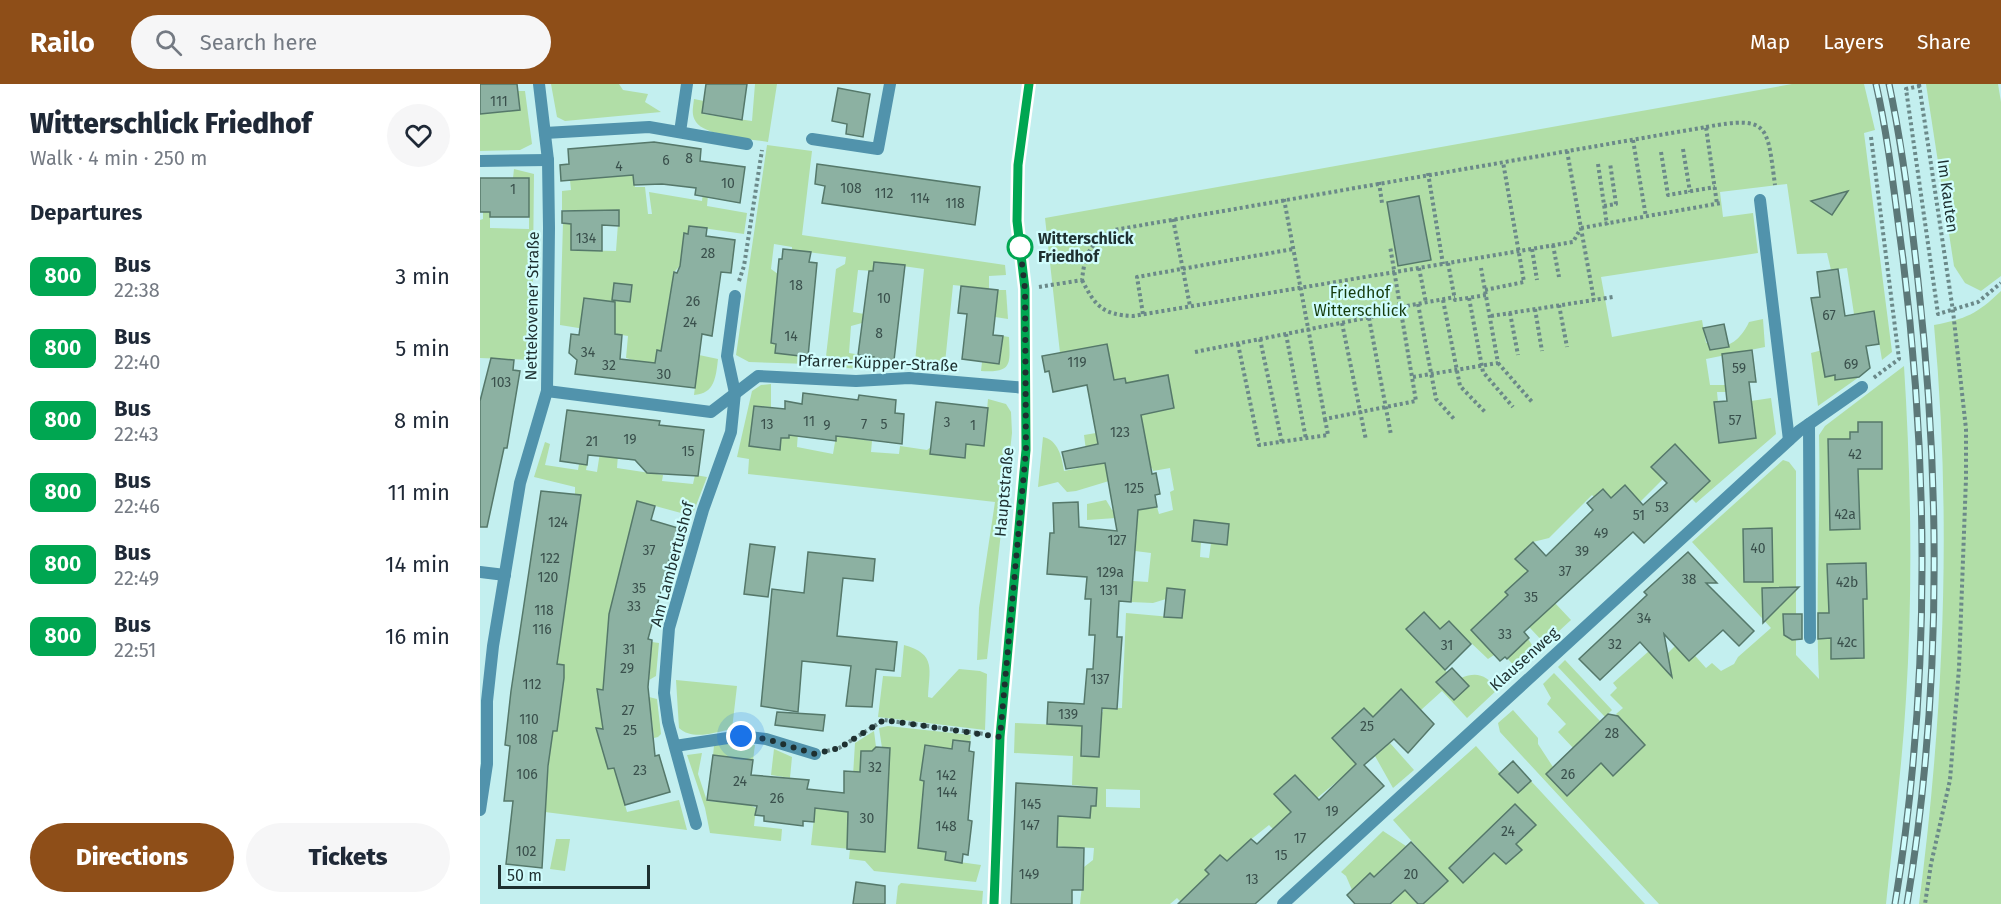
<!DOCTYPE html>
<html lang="en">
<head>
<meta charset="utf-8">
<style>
	:root { --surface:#fff; --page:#f6f6f7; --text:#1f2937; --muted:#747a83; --accent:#8e4e18 }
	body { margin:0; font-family:"Fira Sans",sans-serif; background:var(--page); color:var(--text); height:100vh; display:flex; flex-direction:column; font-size:22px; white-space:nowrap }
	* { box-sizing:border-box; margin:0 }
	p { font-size:20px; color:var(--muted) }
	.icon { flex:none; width:33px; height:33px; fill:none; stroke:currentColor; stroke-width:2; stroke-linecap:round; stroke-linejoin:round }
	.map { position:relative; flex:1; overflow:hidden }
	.panel { display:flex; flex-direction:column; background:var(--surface); width:480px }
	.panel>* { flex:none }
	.badge { padding:0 12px; border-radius:9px; font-size:21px; line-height:39px }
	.scale { position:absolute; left:18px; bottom:15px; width:152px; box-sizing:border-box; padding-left:6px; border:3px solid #1e3030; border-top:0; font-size:16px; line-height:21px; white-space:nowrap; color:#1e3030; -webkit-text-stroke:4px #d0fdfd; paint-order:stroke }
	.you { position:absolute; width:30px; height:30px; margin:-15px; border:4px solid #fff; border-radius:50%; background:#1a73e8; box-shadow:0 0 0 9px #1a73e833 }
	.map>.badge { position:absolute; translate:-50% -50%; box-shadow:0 0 0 3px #fff }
	h2 { padding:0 30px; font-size:22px; line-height:54px }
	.round { display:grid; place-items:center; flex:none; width:63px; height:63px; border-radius:32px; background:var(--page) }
	.summary { display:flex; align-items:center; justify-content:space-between; height:102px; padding:0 30px }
	h1 { font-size:28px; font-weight:800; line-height:45px }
	.cta { display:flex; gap:12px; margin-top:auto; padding:12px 30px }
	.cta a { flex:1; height:69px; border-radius:36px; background:var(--accent); color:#fff; font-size:24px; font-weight:800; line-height:69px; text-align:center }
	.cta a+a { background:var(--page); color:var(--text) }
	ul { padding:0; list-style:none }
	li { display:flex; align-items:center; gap:18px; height:72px; padding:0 30px }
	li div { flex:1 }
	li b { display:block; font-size:22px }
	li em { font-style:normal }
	li .badge { min-width:66px; font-weight:700; text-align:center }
	header { display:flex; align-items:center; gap:36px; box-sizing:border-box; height:84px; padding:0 30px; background:var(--accent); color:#fff }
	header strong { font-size:28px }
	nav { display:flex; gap:33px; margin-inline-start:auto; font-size:21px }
	.search { width:420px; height:54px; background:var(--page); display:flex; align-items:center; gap:15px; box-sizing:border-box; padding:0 21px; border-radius:33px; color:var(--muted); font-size:22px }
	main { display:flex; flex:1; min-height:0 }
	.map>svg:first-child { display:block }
	.green { fill:#b1dea7; fill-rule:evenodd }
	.building { fill:#8cb1a2; stroke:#55786a; stroke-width:1.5 }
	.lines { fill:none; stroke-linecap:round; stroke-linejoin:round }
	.path { stroke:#6b8989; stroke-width:4; stroke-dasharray:3 3; stroke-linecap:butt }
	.minor { stroke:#5193ac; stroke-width:12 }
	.secondary { stroke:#2a667b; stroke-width:12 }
	.rail-casing { stroke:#5c7878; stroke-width:7 }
	.rail { stroke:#d0fdfd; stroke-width:4.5; stroke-dasharray:14; stroke-linecap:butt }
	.line-casing { stroke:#fff; stroke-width:14 }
	.line { stroke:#00a651; stroke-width:9 }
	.walk { stroke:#1e3030; stroke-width:6; stroke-dasharray:0 10.8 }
	.stop-dot { fill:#fff; stroke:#00a651; stroke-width:3 }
	.labels { text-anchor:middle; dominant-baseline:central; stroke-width:4.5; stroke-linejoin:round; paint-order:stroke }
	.number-label { font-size:14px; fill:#3a504c }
	.street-label { font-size:16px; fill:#1e3030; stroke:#d0fdfd }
	.stop-label { font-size:16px; font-weight:bold; fill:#1e3030; stroke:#d0fdfd; text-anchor:start }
	.park-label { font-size:16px; fill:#163c0d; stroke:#d0fdfd }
</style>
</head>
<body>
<header>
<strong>Railo</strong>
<div class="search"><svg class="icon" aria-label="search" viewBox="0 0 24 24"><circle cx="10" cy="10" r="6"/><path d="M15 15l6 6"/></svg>Search here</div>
<nav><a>Map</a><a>Layers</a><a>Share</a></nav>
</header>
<main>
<section class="panel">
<div class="summary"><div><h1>Witterschlick Friedhof</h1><p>Walk · 4 min · 250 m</p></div><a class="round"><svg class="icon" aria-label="heart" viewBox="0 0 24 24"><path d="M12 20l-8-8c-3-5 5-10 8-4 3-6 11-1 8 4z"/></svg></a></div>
<h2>Departures</h2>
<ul>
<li><span class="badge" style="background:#00a651;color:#fff">800</span><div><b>Bus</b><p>22:38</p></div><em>3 min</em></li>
<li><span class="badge" style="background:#00a651;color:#fff">800</span><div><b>Bus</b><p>22:40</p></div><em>5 min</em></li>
<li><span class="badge" style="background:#00a651;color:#fff">800</span><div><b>Bus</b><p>22:43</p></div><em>8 min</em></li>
<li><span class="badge" style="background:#00a651;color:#fff">800</span><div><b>Bus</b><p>22:46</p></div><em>11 min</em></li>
<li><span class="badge" style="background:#00a651;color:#fff">800</span><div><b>Bus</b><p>22:49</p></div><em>14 min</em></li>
<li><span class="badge" style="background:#00a651;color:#fff">800</span><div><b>Bus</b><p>22:51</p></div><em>16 min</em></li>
</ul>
<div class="cta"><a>Directions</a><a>Tickets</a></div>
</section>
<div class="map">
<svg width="1521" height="820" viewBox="0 0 1521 820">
	<rect width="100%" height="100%" fill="#c3efef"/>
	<!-- green -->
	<g class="green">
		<polygon points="71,0 139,0 143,6 168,10 165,18 181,28 85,37 77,33"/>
		<path d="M275,0H297L288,58C271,55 225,52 216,38C211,31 213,24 214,15L224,17L223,30L272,37Z"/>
		<path d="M1312,0H1384L1395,46L1384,49L1412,268L1402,276L1394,228L1374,230L1367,184L1351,186L1347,169L1317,170L1307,100L1240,108L1243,133L1273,129L1278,169L1121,193L1132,253L1222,236L1226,259H1229L1231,266C1250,262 1260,257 1269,238L1283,235L1285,263L1226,275L1230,301H1245L1247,308H1237L1238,318H1234L1239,359L1275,354L1271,317L1291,314L1296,350L1216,419L1211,414L1230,396L1195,360L1171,383L1183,395L1160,418L1145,401L1131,414L1122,405L1114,413L1112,411L1069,454L1053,458L1036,475L1048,487L1026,509L1054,538L1075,519L1091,536L1065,560L1023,515L994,543L1008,559L1006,562L1014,571L1008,575L969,538L960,545H926L967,588L957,598L973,616L981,594C998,587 1006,592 1018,605L987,634L962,607L941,626L921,606L904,622L929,648L905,646L884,624L852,654L879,683L865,691L837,714L815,691L794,710L811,728L793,745L789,741L764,761L753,784L740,771L729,790L701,818L697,814L690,820H600L604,783L613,776L614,764L565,762L566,750L577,751L578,732L610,733L612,703L592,701L593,672L534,669L535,639L602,642L601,672L620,673V629L623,628V624H642L646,529L702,534L705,506L688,504L686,515L673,519L651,518L653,497L668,498L671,469L655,467L657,448L636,447V434L607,436V420L626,416L632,426L641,429L677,423L679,430L693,426L690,408L694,406L690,384L673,387L672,384L596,407L587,408L578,398L558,403L563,353C578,356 582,373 584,387L608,382L604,351L616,349L622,379L668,371L661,331L694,324L688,292L646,299L644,294L600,302L627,260L580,269L565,134ZM714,437L749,441L747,461L731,459L729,474L720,473L721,458L712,457ZM626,705L660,706V724L626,723Z"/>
		<polygon points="1446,0 1518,0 1521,18 1521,192 1501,207 1485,199 1474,182"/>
		<polygon points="38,7 45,7 52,60 40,66 0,67 0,30 39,26"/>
		<path d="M287,61L332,67L322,151L525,181L526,191L509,192V205L473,201L465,279C456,287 448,285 436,283L435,278L444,185L394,178L393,187L378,186L373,228L384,230L382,239L371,242L369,269L394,273L393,282L398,283V286L350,283L345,281L356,185L365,180L366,173L312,166V163L294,160L291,185L298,190L291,259L296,260L295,269L329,273V280L269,278L256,271Z"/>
		<polygon points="34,85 54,90 52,276 0,274 0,136 3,135 3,102 10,102 10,144 49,145 49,94 33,94"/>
		<polygon points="153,91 155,103 165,103 168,130 172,130 169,108 222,117 224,99 229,100 227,122 267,129 264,150 209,142 208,150 204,149 200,182 194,188 182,259 198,269 177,266 175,282 157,280 157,277 146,274 148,252 80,241 83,139 91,133 91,166 136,167 139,126 82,126 82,107 91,106 90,96"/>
		<polygon points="518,206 526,206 528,235 515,233"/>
		<path d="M1521,207V820H1439C1464,628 1472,434 1454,241C1486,235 1497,230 1521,207Z"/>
		<path d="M523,252L529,253C530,280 533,289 501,287L502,278L519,280Z"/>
		<polygon points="1350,264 1346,293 1355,291 1356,296 1379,293 1338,322 1331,269"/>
		<path d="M219,271L238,275C236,292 235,310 214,311Z"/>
		<path d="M1424,282C1431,393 1433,504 1426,615C1422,684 1413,752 1406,820H1179L1020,648L1018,639L1033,626L1058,654V660L1073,683L1066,690L1087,712L1109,690L1112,684L1078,648L1086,640L1067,620L1071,614L1063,600L1074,589L1120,637L1109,648L1125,665L1116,674L1133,691L1165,661L1136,630L1143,624L1130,611L1137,604L1133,599L1169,567L1179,578L1201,556L1226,584L1232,579L1241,587L1254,580L1258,573L1291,544L1212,458L1303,376L1309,378L1316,387V571L1339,595C1335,514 1341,433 1339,351L1345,342Z"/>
		<polygon points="291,300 291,323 274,322 269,362 300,365 301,354 309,354 310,347 318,348 317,363 353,370 356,352 392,357 391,368 419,370 420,362 447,366 451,363 484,374 486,360 504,361 508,315 526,320 531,328 532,349 507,575 497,576 499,524 515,418 268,390 269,375 257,373 272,307 281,301"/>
		<polygon points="65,358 70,360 65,381 98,386 99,380 107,381 106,386 117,388 120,368 138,371 137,384 183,391 182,397 213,400 215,391 227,393 212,432 157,417 128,535 131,537 124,606 117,606 118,613 127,612 124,670 128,685 135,684 147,728 199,716 207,746 65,728 69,675 55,673 82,611 84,582 75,580 80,557 101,411 95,410 95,403 54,393"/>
		<polygon points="1048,555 1057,568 1038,586 1027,574"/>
		<polygon points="172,558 179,559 176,592 169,596"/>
		<path d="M424,561C457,570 449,586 448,613L452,614L479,585L500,587L507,590L505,646L398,633L403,592L421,593Z"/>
		<polygon points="1085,576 1132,626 1125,633 1078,583"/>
		<path d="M196,596L257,602L252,645C235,648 213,657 199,644Z"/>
		<polygon points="169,613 177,615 181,650 178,653 174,654"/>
		<polygon points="408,642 491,651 490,658 473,656 472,665 446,661 440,696 444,697 438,764 466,768 465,776 501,781 496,798 394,787 385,777 369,775 370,765 331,761 335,724 353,726 355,708 372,708 375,659 394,647 396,663 392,667 381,667 380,698 408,699 410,664 402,664 399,644"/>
		<polygon points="246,659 275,661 273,676 233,671 234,662"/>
		<polygon points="910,659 934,686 913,704 895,672"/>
		<polygon points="996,662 1038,709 1051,697 1165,820 943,820 967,797 913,736"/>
		<polygon points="294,665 312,673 310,694 291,691"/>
		<polygon points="222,669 218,690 227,717 267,720 276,724 274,742 302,745 301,757 230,749 225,724 207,671"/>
		<polygon points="903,747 926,762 904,784 938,820 912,820 915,815 890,789 872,806 866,792 861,788"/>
		<polygon points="76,755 90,755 85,787 70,785"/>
		<polygon points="421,799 503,807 502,820 416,820 418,802"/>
	</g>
	<!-- building -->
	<g class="building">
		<polygon points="0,0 37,0 40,26 0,30"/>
		<polygon points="226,0 267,0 262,36 222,29"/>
		<polygon points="358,4 390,10 383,53 366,50 367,40 352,37"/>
		<polygon points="174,58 221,65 220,77 265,83 260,119 215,111 216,104 182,100 154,101 153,91 81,97 80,81 89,80 88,65"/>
		<polygon points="337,80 500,103 495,141 342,119 345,102 335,100"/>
		<polygon points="0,94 49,94 49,133 10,133 10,128 0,128"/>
		<polygon points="1368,107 1352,131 1331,117"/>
		<polygon points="939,112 951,176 918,182 907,118"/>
		<polygon points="139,126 139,142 122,141 122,167 91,166 91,140 82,139 82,127"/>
		<polygon points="209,142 227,144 226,152 255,156 251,189 241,188 232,252 222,250 215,304 95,290 97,276 89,269 91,250 99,251 104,214 135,218 135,250 142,251 140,275 175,279 177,266 181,267 194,188 197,189 200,182 204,149 208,150"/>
		<polygon points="303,165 331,168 329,178 337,179 328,273 295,269 296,260 291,259 299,175 302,175"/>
		<polygon points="394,178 425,181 413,285 393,282 394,273 378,271 389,187 393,187"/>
		<polygon points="1358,185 1365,232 1394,227 1399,260 1386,262 1390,284 1379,293 1355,296 1355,291 1345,293 1331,214 1340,213 1337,188"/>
		<polygon points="134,199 152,201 150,218 132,216"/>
		<polygon points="481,202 518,206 513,251 523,252 519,280 482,275 487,230 478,229"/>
		<polygon points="1244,240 1249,263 1230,266 1223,244"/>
		<polygon points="627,260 634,296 645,294 646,299 688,291 694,324 661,331 672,390 676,389 680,410 675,411 677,423 658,426 651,518 639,517 637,553 642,553 637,625 622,624 619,673 601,672 602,642 567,640 568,618 604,620 607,585 613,585 615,551 609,551 611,515 605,515 607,493 567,490 570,449 574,449 573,419 598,418 599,443 637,447 625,379 586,385 582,368 618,360 607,301 573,308 569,287 565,288 562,272"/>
		<polygon points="1272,266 1276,298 1269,298 1276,354 1239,359 1234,318 1247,317 1242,270"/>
		<polygon points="11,274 34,276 33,286 40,287 27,364 24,364 7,443 0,443 0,317"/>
		<polygon points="323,309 378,316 379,311 416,316 415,329 424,330 422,360 365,353 356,352 356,357 309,351 309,354 301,354 300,366 269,362 274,322 305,325 305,317 322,320"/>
		<polygon points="456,318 508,324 504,362 486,360 485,374 450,370"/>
		<polygon points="87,326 180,337 179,341 224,346 218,392 167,389 155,376 119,372 108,371 107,381 80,377"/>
		<polygon points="1378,338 1402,338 1402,385 1378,385 1380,445 1350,446 1348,355 1370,355 1370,348 1378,348"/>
		<polygon points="1195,360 1230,397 1164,459 1153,448 1044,548 1049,554 1027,575 1025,573 1020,577 991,546 1028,511 1025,508 1048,487 1035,475 1053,458 1066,472 1113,426 1107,419 1123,405 1131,414 1145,401 1163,421 1187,399 1171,383"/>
		<polygon points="61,407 101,411 77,580 84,581 84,594 77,647 73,647 68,682 62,784 26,780 33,717 24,717 30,662 25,661 31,607"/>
		<polygon points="157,417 175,422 171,436 198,444 168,555 172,556 168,603 175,672 179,671 190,708 145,721 134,684 128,685 116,644 123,645 117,605 123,606 129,530"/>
		<polygon points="714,436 749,440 747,461 712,457"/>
		<polygon points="1292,444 1293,498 1264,498 1263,445"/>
		<polygon points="270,460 295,463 288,513 264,510"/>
		<polygon points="328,468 395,475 393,497 363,494 357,552 417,558 414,587 396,585 392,623 366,622 371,582 322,577 318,628 281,622 292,505 324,509"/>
		<polygon points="1208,468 1237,499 1226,499 1274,547 1259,562 1243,546 1209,577 1184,550 1192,593 1160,558 1120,596 1099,575 1167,511 1164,508"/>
		<polygon points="1386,479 1387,515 1383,515 1384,574 1351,575 1351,554 1338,555 1338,529 1349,529 1347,480"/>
		<polygon points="1319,503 1283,539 1282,504"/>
		<polygon points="687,504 705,506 702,534 684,533"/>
		<polygon points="944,528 960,545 969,537 991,560 965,586 926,545"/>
		<polygon points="1303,530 1322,530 1322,555 1312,556 1304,551"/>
		<polygon points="972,584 989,602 974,616 956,598"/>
		<polygon points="921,605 954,640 928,669 914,655 884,681 904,702 775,820 698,820 729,790 725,786 740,771 747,777 771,755 777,760 811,728 794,710 815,691 839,716 876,680 852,654 884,624 893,633"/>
		<polygon points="297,628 345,631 343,647 295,641"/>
		<polygon points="1128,630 1138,632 1165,661 1133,692 1121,679 1087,712 1066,690"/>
		<polygon points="473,656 490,658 489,667 494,668 488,736 492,737 488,771 483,770 482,779 465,776 466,768 438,764 444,697 440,696 445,661 472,665"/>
		<polygon points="396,663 410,664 405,768 367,765 368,728 335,724 334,738 323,737 323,742 284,737 284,732 275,731 277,722 227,716 233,671 273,676 271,691 329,696 327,705 364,709 364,687 380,688 381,667 392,667"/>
		<polygon points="1033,677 1051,697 1038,709 1019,690"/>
		<polygon points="536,699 617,704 616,722 611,722 610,734 578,732 577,763 604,764 603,806 592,806 592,820 531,820"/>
		<polygon points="1035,720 1056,741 1036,760 1042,766 1026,780 1014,769 983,799 969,784"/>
		<polygon points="931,758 968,797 943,820 938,820 925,806 910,820 875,820 867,811 890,789 894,793"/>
		<polygon points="376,798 405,802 405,820 373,820"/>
	</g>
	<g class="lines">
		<!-- path -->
		<g class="path">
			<polyline points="1439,0 1473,227 1486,345 1486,394 1479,584 1470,696 1451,780 1445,820"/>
			<polyline points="1440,2 1426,5 1458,230 1498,218 1521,199"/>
			<path d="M1226,43C1290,31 1287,42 1295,101"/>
			<polyline points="1391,53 1419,275 1392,295"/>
			<polyline points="1153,56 1166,133"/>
			<polyline points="1203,65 1210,108"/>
			<polyline points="1087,67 1114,216"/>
			<polyline points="1181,68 1188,111 1235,103"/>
			<polyline points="1118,80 1127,141"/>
			<polyline points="948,89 963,180"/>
			<polyline points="899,98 902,119"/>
			<polyline points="804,115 845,335 936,317 910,162"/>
			<polyline points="1124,122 1136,120 1130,79"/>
			<polyline points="693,135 710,222"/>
			<polyline points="1101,144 1241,119"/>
			<polyline points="1073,161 1079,193"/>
			<polyline points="1052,165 1057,196"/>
			<polyline points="968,179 975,216 1006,211"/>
			<polyline points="939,184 946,219"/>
			<path d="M602,196C615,222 623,231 653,232L1093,158L1101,144"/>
			<polyline points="259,197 264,182 282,66"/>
			<path d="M559,203L602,196C605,168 610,160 634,146L1226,43L1237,120"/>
			<polyline points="1005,206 1044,198 1023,78"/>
			<polyline points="989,214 1003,288 1033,323"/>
			<polyline points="963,216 980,302 1005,328"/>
			<polyline points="938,220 956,315 975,336"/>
			<polyline points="1079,221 1087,263"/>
			<polyline points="921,223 975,213"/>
			<polyline points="1055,225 1062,267"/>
			<polyline points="1030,229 1038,271"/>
			<polyline points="663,230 657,193 813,165"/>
			<polyline points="1011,232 1133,213"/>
			<polyline points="889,234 911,351"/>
			<polyline points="862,239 886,356"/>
			<polyline points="806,250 826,355"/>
			<polyline points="780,255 802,359"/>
			<polyline points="758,260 779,361 848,351 845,335"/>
			<polyline points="715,268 921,227"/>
			<polyline points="1018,279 1053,319"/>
			<polyline points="933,293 1018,279 1001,184"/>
			<polyline points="347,667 359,664 404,636 505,650"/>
		</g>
		<!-- minor -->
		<g class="minor">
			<polyline points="200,48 207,0"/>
			<polyline points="65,49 169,43 267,60"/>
			<polyline points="332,55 398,65 410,0"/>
			<polyline points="0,77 68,76"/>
			<polyline points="1280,116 1309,356"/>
			<polyline points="67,307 231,328 278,292 376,297 429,294 546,304"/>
			<polyline points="1329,340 1330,554"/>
			<polyline points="0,488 25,491"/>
			<polyline points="195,662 261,652 286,655 335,670"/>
			<polyline points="0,726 7,680 7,617 13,562 40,399 67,307 69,144 68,76 59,0"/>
			<polyline points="216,740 188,638 184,609 189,544 223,426 251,348 255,309 247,272 255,212"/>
			<polyline points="803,820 1319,347 1382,303"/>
		</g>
		<!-- secondary -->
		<polyline class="secondary" points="514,820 520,653 546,366 545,205 537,137 538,81 549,0"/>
		<defs>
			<g id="rail">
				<path d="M1396,0C1409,57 1415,117 1423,175C1449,388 1450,607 1415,820"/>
				<path d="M1409,0C1423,65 1431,131 1438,197C1461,403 1461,615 1427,820"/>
			</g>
		</defs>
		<!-- rail casing -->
		<use href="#rail" class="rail-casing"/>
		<!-- rail -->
		<use href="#rail" class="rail"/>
	</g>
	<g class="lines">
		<defs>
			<polyline id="line" points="514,820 520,653 546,366 545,205 537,137 538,81 549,0"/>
		</defs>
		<!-- line casing -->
		<use href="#line" class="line-casing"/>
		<!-- line -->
		<use href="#line" class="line"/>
		<!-- walk -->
		<polyline class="walk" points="261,652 286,655 335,670 359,664 404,636 520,653 546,366 545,205 540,163"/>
	</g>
	<!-- markers -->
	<circle class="stop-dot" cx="540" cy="163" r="12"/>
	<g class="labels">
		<!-- number labels -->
		<g class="number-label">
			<text x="19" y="17">111</text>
			<text x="209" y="74">8</text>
			<text x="186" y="76">6</text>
			<text x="139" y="82">4</text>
			<text x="248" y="99">10</text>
			<text x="371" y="104">108</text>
			<text x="33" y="105">1</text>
			<text x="404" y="109">112</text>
			<text x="440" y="114">114</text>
			<text x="475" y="119">118</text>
			<text x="106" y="154">134</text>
			<text x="228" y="169">28</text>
			<text x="316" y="201">18</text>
			<text x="404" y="214">10</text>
			<text x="213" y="217">26</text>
			<text x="1349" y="231">67</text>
			<text x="210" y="238">24</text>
			<text x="399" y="249">8</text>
			<text x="311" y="252">14</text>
			<text x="108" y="268">34</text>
			<text x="597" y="278">119</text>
			<text x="1371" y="280">69</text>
			<text x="129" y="281">32</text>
			<text x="1259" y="284">59</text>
			<text x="184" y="290">30</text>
			<text x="21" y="298">103</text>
			<text x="1255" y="336">57</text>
			<text x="329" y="337">11</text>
			<text x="467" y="338">3</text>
			<text x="287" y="340">13</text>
			<text x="384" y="340">7</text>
			<text x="404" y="340">5</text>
			<text x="347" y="341">9</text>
			<text x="493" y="341">1</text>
			<text x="640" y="348">123</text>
			<text x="150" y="355">19</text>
			<text x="112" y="357">21</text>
			<text x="208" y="367">15</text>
			<text x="1375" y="370">42</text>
			<text x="654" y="404">125</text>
			<text x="1182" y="423">53</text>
			<text x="1365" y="430">42a</text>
			<text x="1159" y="431">51</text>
			<text x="78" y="438">124</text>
			<text x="1121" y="449">49</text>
			<text x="637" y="456">127</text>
			<text x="1278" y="464">40</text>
			<text x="169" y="466">37</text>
			<text x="1102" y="467">39</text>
			<text x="70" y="474">122</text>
			<text x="1085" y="487">37</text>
			<text x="630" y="488">129a</text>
			<text x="68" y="493">120</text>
			<text x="1209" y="495">38</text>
			<text x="1367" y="498">42b</text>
			<text x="159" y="504">35</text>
			<text x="629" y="506">131</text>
			<text x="1051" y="513">35</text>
			<text x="154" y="522">33</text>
			<text x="64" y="526">118</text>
			<text x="1164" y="534">34</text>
			<text x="62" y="545">116</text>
			<text x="1025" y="550">33</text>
			<text x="1367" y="558">42c</text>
			<text x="1135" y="560">32</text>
			<text x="967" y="561">31</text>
			<text x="149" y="565">31</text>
			<text x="147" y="584">29</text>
			<text x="620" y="595">137</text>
			<text x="52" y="600">112</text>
			<text x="148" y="626">27</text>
			<text x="588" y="630">139</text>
			<text x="49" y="635">110</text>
			<text x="887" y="642">25</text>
			<text x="150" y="646">25</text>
			<text x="1132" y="649">28</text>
			<text x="47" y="655">108</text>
			<text x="395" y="683">32</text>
			<text x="160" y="686">23</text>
			<text x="47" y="690">106</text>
			<text x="1088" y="690">26</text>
			<text x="466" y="691">142</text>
			<text x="260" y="697">24</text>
			<text x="467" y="708">144</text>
			<text x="297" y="714">26</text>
			<text x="551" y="720">145</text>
			<text x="852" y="727">19</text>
			<text x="387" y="734">30</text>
			<text x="550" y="741">147</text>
			<text x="466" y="742">148</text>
			<text x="1028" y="747">24</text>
			<text x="820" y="754">17</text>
			<text x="46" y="767">102</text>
			<text x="801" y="771">15</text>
			<text x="549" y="790">149</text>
			<text x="931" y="790">20</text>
			<text x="772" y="795">13</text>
		</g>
		<!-- street labels -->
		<g class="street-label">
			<text transform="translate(1468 112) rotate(82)">Im Kauten</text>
			<text transform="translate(52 222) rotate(-89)">Nettekovener Straße</text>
			<text transform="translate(398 279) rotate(2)">Pfarrer-Küpper-Straße</text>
			<text transform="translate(524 408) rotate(-85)">Hauptstraße</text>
			<text transform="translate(192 480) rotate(-75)">Am Lambertushof</text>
			<text transform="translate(1044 575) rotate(-42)">Klausenweg</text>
		</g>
		<!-- stop labels -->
		<g class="stop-label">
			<text x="558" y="154">Witterschlick<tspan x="558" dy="18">Friedhof</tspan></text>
		</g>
		<!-- park labels -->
		<g class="park-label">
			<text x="880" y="208">Friedhof<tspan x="880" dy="18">Witterschlick</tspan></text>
		</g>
	</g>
</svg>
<div class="scale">50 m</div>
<div class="you" style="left:261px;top:652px"></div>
</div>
</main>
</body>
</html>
